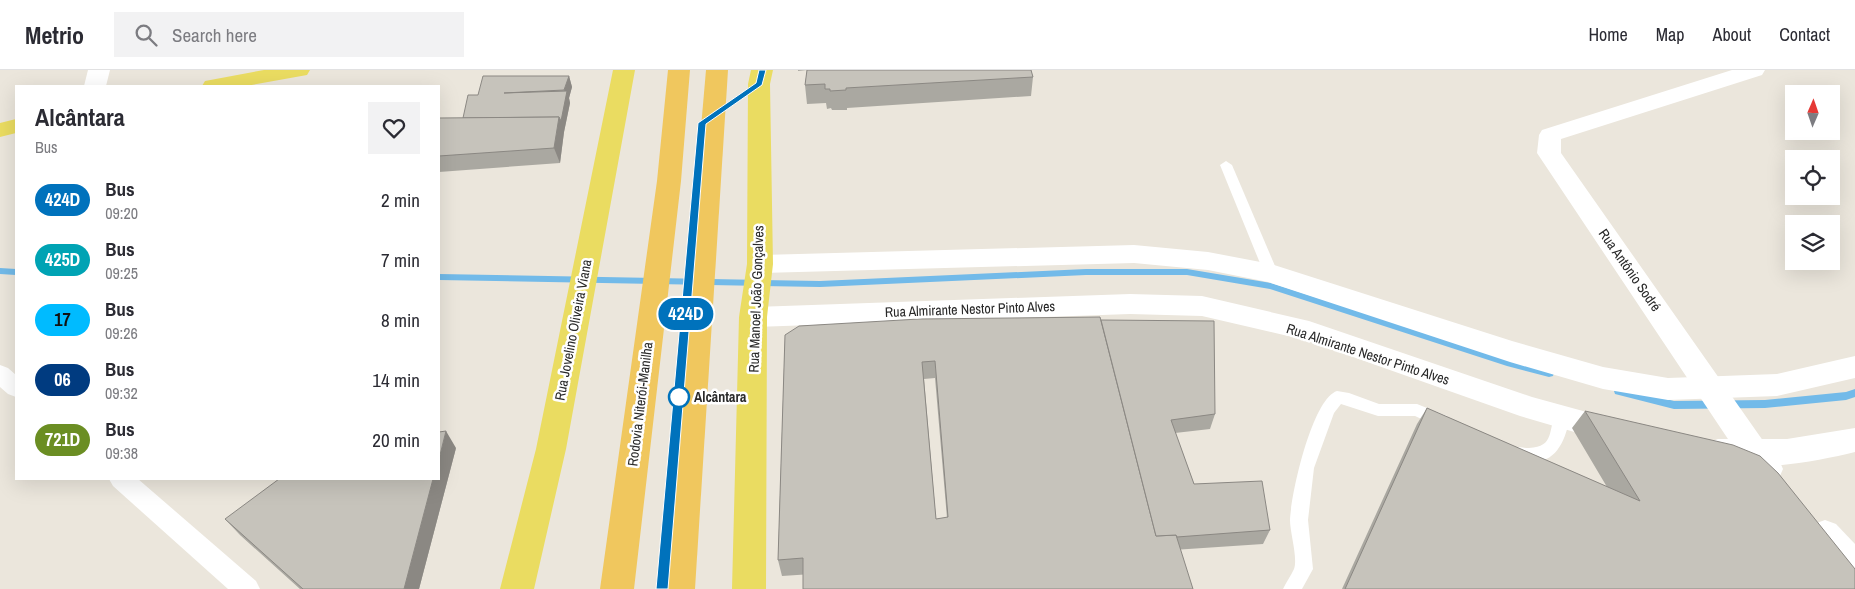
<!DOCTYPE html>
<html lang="en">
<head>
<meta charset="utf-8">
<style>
	:root { --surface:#fff; --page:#f2f2f3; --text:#2b2b33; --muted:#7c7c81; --line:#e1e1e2 }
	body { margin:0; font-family:"Archivo Narrow",sans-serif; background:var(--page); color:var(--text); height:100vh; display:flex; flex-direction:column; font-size:19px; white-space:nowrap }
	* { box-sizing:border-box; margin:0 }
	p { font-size:16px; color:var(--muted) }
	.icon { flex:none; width:28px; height:28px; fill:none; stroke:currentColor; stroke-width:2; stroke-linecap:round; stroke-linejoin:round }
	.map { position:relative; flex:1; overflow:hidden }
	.panel { position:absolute; left:15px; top:15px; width:425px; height:395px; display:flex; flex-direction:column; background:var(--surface); border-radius:0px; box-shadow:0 5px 20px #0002 }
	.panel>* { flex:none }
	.badge { padding:0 10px; border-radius:16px; font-size:18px; line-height:32px }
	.needle { width:32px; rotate:2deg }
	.controls { position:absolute; left:1785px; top:15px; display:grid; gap:10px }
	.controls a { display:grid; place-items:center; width:55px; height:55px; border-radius:0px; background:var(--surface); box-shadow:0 5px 20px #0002; font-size:25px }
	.map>.badge { position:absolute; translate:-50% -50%; box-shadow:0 0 0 2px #fff }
	.round { display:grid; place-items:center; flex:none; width:52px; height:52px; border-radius:0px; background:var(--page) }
	.headline { display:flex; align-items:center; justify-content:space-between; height:85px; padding:0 20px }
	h1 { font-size:24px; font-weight:700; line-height:38px }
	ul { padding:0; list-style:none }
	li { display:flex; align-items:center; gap:15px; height:60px; padding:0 20px }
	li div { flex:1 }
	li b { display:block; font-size:19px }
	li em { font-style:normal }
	li .badge { min-width:55px; font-weight:700; text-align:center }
	header { display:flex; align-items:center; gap:30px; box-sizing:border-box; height:70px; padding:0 25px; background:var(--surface); border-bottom:1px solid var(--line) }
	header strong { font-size:24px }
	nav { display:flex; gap:28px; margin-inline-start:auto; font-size:18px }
	.search { width:350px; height:45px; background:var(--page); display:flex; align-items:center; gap:12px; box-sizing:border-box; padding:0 18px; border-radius:0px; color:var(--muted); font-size:19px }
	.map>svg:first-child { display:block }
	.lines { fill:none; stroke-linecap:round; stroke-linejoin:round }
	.stream { fill:#72bae9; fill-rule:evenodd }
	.service { fill:#fff; fill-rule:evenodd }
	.pedestrian { fill:#fff; fill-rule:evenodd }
	.minor { fill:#fff; fill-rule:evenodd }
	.tertiary { fill:#fff; fill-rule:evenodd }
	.primary { fill:#eadc61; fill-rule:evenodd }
	.trunk { fill:#f0c75e; fill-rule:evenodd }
	.wall { fill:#aaa8a1; fill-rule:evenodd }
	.shaded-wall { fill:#8b8883 }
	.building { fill:#c6c3bb; stroke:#8b8883; fill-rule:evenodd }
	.line { fill:#0072bc; stroke:#fff }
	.stop-dot { fill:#fff; stroke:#0072bc; stroke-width:2.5 }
	.labels { text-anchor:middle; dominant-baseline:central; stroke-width:5; stroke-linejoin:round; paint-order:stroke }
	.street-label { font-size:14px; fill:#292929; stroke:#fff }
	.stop-label { font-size:14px; font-weight:bold; fill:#292929; stroke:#fff; text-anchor:start }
</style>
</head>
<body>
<header>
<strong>Metrio</strong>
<div class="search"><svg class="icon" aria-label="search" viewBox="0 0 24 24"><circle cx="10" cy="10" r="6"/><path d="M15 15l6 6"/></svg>Search here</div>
<nav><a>Home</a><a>Map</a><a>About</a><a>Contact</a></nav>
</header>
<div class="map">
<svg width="1855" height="519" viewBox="0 0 1855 519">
	<rect width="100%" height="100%" fill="#ebe6dc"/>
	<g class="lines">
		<!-- stream -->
		<g class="stream">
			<polygon points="0,198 16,199 16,205 0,204"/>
			<polygon points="1086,199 1187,199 1271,213 1507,288 1549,299 1553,300 1554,303 1553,306 1549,307 1507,296 1270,219 1187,205 1086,205 820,217 439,210 439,204 820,211"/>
			<polygon points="1619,317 1674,331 1765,330 1846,322 1855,319 1855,327 1846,330 1765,338 1674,339 1615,324 1614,321 1615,318"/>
		</g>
		<!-- service -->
		<g class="service">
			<polygon points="1226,91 1232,95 1278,203 1276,207 1266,207 1264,203 1220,95"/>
			<path d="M1337,321L1349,323L1379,334H1417L1447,346L1449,351L1447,356L1441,358L1415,346H1378L1341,334L1334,343L1314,398L1308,450L1313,499L1302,519H1283C1286,512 1291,506 1294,499C1298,488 1290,463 1290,450C1291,424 1312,329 1337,321Z"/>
			<path d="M1562,341L1568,342L1570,347C1563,383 1548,401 1509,388L1507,383L1509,378C1516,376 1522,378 1529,378C1555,377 1548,359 1556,342Z"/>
		</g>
		<!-- pedestrian -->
		<g class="pedestrian">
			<polygon points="0,295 8,298 16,305 16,327 8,324 0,317"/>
			<polygon points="109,409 138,409 256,511 260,519 228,519 113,416"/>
		</g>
		<!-- minor -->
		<g class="minor">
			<polygon points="88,0 110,0 106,16 84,16"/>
			<path d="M1732,0H1765L1762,5L1561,69V83L1766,375L1779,390L1783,399L1779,408C1760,415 1756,407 1744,393L1537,83L1539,65L1542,60Z"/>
			<polygon points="1825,450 1836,454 1855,474 1855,513 1843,509 1814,474 1809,464 1814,454"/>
		</g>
		<!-- tertiary -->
		<g class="tertiary">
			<polygon points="1134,175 1208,182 1271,194 1512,271 1603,297 1668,308 1777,304 1855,286 1855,308 1777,326 1668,330 1603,319 1510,292 1268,212 1208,200 1134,193 760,203 751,200 747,194 751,188 760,185"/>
			<polygon points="1130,224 1202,226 1309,251 1532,327 1623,352 1627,361 1623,370 1612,373 1520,346 1305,270 1202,246 1130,244 753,257 743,254 739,247 743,240 753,237"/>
			<path d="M1855,358V382C1815,392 1747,404 1707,391L1703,382L1707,373L1718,369H1787Z"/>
		</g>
		<!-- primary -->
		<g class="primary">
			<polygon points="264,0 310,0 307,5 246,16 202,16 205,11"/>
			<polygon points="613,0 635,0 566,379 534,519 500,519 536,379"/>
			<polygon points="751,0 773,0 770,14 773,194 767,247 766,519 732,519 739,247 747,194 748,14"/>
			<polygon points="16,49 16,63 0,67 0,53"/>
		</g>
		<!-- trunk -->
		<g class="trunk">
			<polygon points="668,0 690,0 681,111 634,519 600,519 657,111"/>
			<polygon points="706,0 728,0 695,519 661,519"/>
		</g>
	</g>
	<!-- wall -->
	<g class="wall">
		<polygon points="798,0 1031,0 1033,7 1031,26 847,38 847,40 832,40 831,38 827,39 826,33 807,34 805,15 807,0 798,1"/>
		<polygon points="569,6 572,17 569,28 570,33 564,62 560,93 439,102 439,48 463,48 478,25"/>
		<path d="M1101,250L1215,344L1210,359L1175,363L1194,414L1270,460L1263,474L782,506L778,490L785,265ZM935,308L947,448L936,449L924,309Z"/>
		<polygon points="1427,338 1607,417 1572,358 1585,341 1855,519 1342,519 1417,354"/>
		<polygon points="456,378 419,519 300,519 240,465 225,449 439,409"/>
	</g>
	<!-- shaded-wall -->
	<g class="shaded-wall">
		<polygon points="569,6 572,17 569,28 570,33 564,62 560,93 554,78 559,47 566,26 564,20"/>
		<polygon points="446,361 456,378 419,519 404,519 433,409 439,409 439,389"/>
	</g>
	<!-- building -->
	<g class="building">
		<polygon points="807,0 1031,0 1033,7 846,18 846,20 830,21 830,19 825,19 825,14 805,15"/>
		<polygon points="483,6 569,6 564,20 504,23 567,21 561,51 559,47 463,48 468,25 478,25"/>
		<polygon points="559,47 554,78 439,86 439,48"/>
		<path d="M1100,247L1156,466L1176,465L1193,519H803V488L778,490L785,265L799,256L919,249ZM935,291L948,447L936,449L922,292Z"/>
		<polygon points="1101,250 1214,251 1215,344 1171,350 1194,414 1262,411 1270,460 1177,467 1176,465 1156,466"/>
		<polygon points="1427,338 1640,431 1585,341 1733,375 1760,386 1778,403 1855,499 1855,519 1345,519"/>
		<polygon points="446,361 439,389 439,362"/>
		<polygon points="279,409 433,409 404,519 303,519 225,449"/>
	</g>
	<!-- line -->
	<polygon class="line" points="759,0 766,0 762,15 706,54 668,519 656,519 698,53 756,13"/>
	<!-- markers -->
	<circle class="stop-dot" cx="679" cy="327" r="10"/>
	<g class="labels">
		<!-- street labels -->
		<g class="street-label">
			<text transform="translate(1630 200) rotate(55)">Rua Antônio Sodré</text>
			<text transform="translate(756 229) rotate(-88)">Rua Manoel João Gonçalves</text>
			<text transform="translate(970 239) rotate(-2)">Rua Almirante Nestor Pinto Alves</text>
			<text transform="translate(573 260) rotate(-79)">Rua Jovelino Oliveira Viana</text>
			<text transform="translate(1368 284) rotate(18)">Rua Almirante Nestor Pinto Alves</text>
			<text transform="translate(640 334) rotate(-83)">Rodovia Niterói-Manilha</text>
		</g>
		<!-- stop labels -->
		<g class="stop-label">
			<text x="694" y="327">Alcântara</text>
		</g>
	</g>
</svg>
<div class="controls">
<a><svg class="needle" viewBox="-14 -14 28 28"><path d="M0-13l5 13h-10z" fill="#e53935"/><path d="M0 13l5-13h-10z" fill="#7c7c81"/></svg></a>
<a><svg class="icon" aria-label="locate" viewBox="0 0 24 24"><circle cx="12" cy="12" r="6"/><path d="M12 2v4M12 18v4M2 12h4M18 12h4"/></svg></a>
<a><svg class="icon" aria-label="layers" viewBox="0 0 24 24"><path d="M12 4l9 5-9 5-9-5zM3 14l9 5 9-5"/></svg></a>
</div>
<b class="badge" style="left:686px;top:244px;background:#0072bc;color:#fff">424D</b>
<section class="panel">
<div class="headline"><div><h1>Alcântara</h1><p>Bus</p></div><a class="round"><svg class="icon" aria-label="heart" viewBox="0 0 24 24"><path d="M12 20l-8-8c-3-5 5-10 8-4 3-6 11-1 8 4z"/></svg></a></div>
<ul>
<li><span class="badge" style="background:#0072bc;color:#fff">424D</span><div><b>Bus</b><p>09:20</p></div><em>2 min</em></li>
<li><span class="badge" style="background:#00a3b4;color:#fff">425D</span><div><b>Bus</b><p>09:25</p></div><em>7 min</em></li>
<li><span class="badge" style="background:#0bf;color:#111">17</span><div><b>Bus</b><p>09:26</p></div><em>8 min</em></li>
<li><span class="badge" style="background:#003b80;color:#fff">06</span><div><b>Bus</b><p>09:32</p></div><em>14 min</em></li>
<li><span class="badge" style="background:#6b8e23;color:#fff">721D</span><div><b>Bus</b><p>09:38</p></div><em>20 min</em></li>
</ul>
</section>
</div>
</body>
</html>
